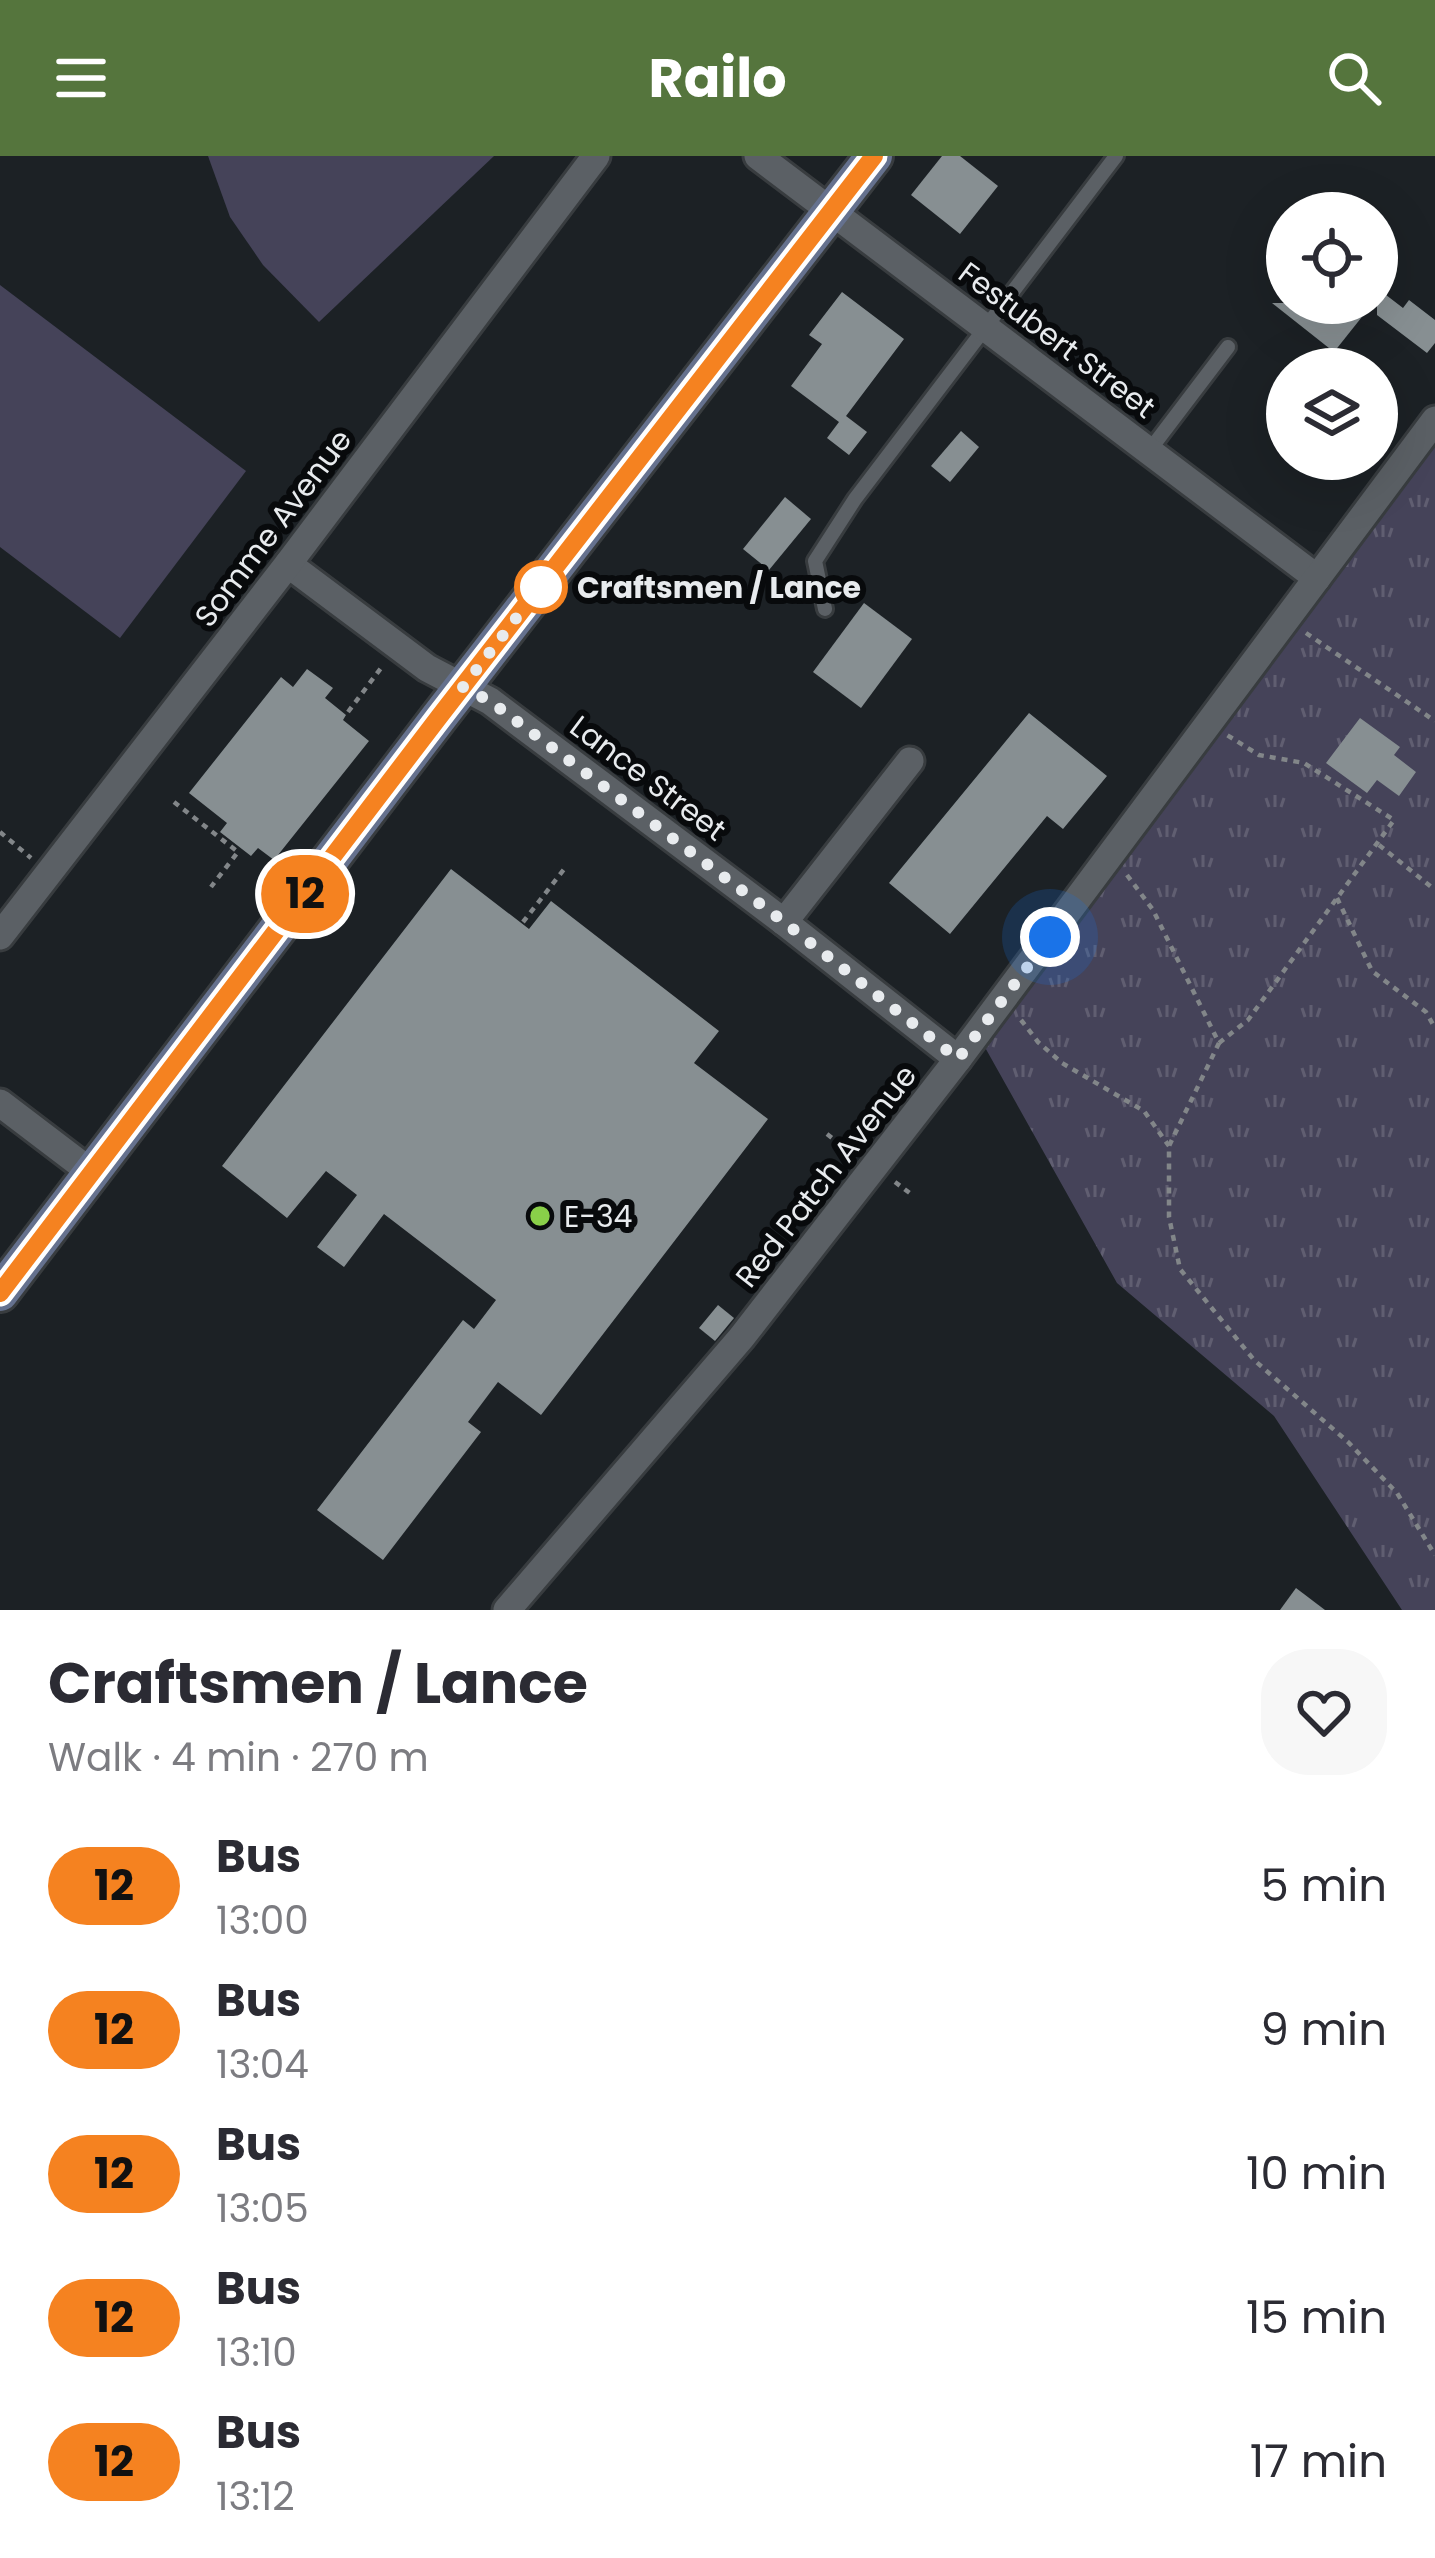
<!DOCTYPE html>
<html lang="en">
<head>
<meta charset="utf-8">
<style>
	:root { --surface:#fff; --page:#f7f7f7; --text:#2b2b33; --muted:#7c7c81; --accent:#55753d }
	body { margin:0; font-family:Poppins,sans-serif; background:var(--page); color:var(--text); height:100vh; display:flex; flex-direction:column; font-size:45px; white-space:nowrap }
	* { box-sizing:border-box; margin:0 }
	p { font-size:39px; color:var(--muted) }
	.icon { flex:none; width:66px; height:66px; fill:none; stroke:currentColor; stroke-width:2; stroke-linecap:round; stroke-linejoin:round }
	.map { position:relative; height:1454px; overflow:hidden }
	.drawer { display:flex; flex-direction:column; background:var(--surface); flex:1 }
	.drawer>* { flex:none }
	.badge { padding:0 24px; border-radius:39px; font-size:42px; line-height:78px }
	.fabs { position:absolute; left:1266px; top:36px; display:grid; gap:24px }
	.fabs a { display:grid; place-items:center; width:132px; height:132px; border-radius:50%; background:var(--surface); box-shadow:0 12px 48px #0002; font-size:60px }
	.you { position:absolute; width:60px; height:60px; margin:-30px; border:9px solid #fff; border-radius:50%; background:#1a73e8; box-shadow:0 0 0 18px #1a73e833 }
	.map>.badge { position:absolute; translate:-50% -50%; box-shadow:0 0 0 6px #fff }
	.round { display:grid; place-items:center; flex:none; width:126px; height:126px; border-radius:48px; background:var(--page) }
	.headline { display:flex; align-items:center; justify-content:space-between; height:204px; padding:0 48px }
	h1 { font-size:57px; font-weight:700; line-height:90px }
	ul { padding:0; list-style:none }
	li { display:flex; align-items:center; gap:36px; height:144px; padding:0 48px }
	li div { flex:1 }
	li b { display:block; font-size:45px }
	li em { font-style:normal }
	li .badge { min-width:132px; font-weight:700; text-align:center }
	header { display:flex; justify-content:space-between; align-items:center; height:156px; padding:0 48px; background:var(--accent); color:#fff; font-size:54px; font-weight:700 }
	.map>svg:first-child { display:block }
	.grass { fill:url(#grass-tufts) }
	.park { fill:#454359 }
	.building { fill:#878f92 }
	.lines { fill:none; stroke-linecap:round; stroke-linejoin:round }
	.lane-casing { stroke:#383c3f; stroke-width:20 }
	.street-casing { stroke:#383c3f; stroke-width:33 }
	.secondary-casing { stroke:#383c3f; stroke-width:42 }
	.path { stroke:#828689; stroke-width:4.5; stroke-dasharray:6 6; stroke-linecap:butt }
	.lane { stroke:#5b6065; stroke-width:14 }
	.street { stroke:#5b6065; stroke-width:27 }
	.secondary { stroke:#65718e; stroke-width:36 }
	.line-casing { stroke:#fff; stroke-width:27 }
	.line { stroke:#f58220; stroke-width:18 }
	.walk { stroke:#e8ebee; stroke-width:12; stroke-dasharray:0 21.6 }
	.stop-dot { fill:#fff; stroke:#f58220; stroke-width:6 }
	.poi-dot { fill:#89cf49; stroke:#080a0c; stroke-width:4.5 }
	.labels { text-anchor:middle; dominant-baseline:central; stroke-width:12; stroke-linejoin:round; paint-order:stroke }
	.street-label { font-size:30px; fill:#e8ebee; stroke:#080a0c }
	.stop-label { font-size:30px; font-weight:bold; fill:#e8ebee; stroke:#080a0c; text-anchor:start }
	.poi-label { font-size:30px; fill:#e8ebee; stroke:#080a0c; text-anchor:start }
</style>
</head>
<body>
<header><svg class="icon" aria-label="menu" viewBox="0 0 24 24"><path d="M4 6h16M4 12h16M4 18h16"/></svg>Railo<svg class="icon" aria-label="search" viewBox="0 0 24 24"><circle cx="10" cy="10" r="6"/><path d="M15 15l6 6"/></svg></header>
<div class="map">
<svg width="1435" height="1454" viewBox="0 0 1435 1454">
	<defs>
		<pattern id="grass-tufts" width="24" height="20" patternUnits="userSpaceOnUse" patternTransform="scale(3)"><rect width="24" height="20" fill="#454359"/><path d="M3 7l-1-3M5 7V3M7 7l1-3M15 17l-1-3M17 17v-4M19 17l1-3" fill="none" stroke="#605e71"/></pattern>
	</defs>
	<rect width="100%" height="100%" fill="#1c2125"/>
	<!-- grass -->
	<polygon class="grass" points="1435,284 1435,1454 1402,1454 1274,1260 1117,1127 973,870"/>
	<!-- park -->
	<g class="park">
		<polygon points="208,0 494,0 319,166 263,109 230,61"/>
		<polygon points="0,129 246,315 120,482 0,391"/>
	</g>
	<!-- building -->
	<g class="building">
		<polygon points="942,0 960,0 998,30 960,78 911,39"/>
		<polygon points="1377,132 1403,152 1409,144 1435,164 1435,187 1427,197 1377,159"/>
		<polygon points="842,136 904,183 846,260 867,276 849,299 827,282 839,266 791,230 822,188 809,179"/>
		<polygon points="1272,147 1373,147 1334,196"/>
		<polygon points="961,275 979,291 950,326 931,310"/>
		<polygon points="785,341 811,363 769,414 743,393"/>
		<polygon points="864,447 912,483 861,552 813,516"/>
		<polygon points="307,513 333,532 325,542 346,559 343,564 369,585 274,704 258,692 251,700 220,676 227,667 189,637 281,521 293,531"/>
		<polygon points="1029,557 1107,620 1063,673 1047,660 950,778 889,727"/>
		<polygon points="1360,562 1400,591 1394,599 1416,616 1399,640 1377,624 1367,637 1326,607"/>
		<polygon points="451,713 529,773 551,745 719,875 694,907 768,963 541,1259 498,1226 468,1266 481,1276 383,1404 317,1354 463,1164 474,1173 496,1144 384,1058 344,1111 317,1091 357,1039 326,1015 287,1062 222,1010"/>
		<polygon points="718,1149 734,1162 715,1185 699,1172"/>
		<polygon points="1296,1432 1325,1454 1280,1454"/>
	</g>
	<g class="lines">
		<defs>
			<g id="lane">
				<polyline points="1149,295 1228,191"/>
				<polyline points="825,453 815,405 855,343 1116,0"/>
			</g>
			<g id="street">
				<polyline points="758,0 1317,422"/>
				<polyline points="288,408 427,512 490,545 784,766 958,903"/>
				<polyline points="784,766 910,605"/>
				<polyline points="0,780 288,408 596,0"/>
				<polyline points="0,947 92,1017"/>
				<polyline points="507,1454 741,1182 958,903 1435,264"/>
			</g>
			<polyline id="secondary" points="0,1137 439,561 874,0"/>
		</defs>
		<!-- lane casing -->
		<use href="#lane" class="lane-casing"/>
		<!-- street casing -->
		<use href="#street" class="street-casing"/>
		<!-- secondary casing -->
		<use href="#secondary" class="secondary-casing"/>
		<!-- path -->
		<g class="path">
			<polyline points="1306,477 1435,565"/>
			<polyline points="348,556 384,508"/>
			<polyline points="174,646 238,696 211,731"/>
			<polyline points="0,676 31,702"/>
			<polyline points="1379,689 1435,734"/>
			<polyline points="1127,719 1153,754 1219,887 1169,990 1169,1061 1180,1113 1254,1204 1348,1286 1397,1337 1435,1399"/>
			<polyline points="1337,742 1372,815 1426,856 1435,872"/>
			<polyline points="523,766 565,712"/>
			<polyline points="1021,864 1038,886 1062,907 1144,955 1169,990"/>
			<polyline points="1219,887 1248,864 1394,664 1304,607 1259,599 1227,579"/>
			<polyline points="827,978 855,1000"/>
			<polyline points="895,1026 911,1038"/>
		</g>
		<!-- lane -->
		<use href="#lane" class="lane"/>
		<!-- street -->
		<use href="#street" class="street"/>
		<!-- secondary -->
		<use href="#secondary" class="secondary"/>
	</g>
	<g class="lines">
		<defs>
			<polyline id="line" points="0,1137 439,561 874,0"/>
		</defs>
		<!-- line casing -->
		<use href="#line" class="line-casing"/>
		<!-- line -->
		<use href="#line" class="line"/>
		<!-- walk -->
		<polyline class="walk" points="541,431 548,421 463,531 490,545 784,766 958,903 1050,781"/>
	</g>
	<!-- markers -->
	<circle class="stop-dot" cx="541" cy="431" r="24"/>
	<circle class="poi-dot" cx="540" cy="1060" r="12"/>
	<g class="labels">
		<!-- street labels -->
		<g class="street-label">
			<text transform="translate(1057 184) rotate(37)">Festubert Street</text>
			<text transform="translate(273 372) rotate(-53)">Somme Avenue</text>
			<text transform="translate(648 622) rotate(37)">Lance Street</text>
			<text transform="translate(826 1020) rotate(-52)">Red Patch Avenue</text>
		</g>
		<!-- stop labels -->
		<g class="stop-label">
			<text x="577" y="431">Craftsmen / Lance</text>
		</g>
		<!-- poi labels -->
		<g class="poi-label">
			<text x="564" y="1060">E-34</text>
		</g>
	</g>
</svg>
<div class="fabs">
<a><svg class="icon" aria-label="locate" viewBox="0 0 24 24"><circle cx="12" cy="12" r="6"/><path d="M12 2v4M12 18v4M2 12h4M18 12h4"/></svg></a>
<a><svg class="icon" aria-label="layers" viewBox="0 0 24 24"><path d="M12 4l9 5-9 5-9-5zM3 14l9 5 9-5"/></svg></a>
</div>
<div class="you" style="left:1050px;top:781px"></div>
<b class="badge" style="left:305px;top:738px;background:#f58220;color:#111">12</b>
</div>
<section class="drawer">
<div class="headline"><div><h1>Craftsmen / Lance</h1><p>Walk · 4 min · 270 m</p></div><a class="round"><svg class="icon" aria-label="heart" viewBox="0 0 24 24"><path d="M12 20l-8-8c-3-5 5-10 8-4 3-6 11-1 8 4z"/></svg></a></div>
<ul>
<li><span class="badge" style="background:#f58220;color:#111">12</span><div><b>Bus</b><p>13:00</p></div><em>5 min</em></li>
<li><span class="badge" style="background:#f58220;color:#111">12</span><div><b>Bus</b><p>13:04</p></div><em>9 min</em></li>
<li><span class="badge" style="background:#f58220;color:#111">12</span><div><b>Bus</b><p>13:05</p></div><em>10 min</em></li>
<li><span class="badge" style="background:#f58220;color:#111">12</span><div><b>Bus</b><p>13:10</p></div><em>15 min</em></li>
<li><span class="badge" style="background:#f58220;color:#111">12</span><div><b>Bus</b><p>13:12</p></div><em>17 min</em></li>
</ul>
</section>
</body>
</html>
